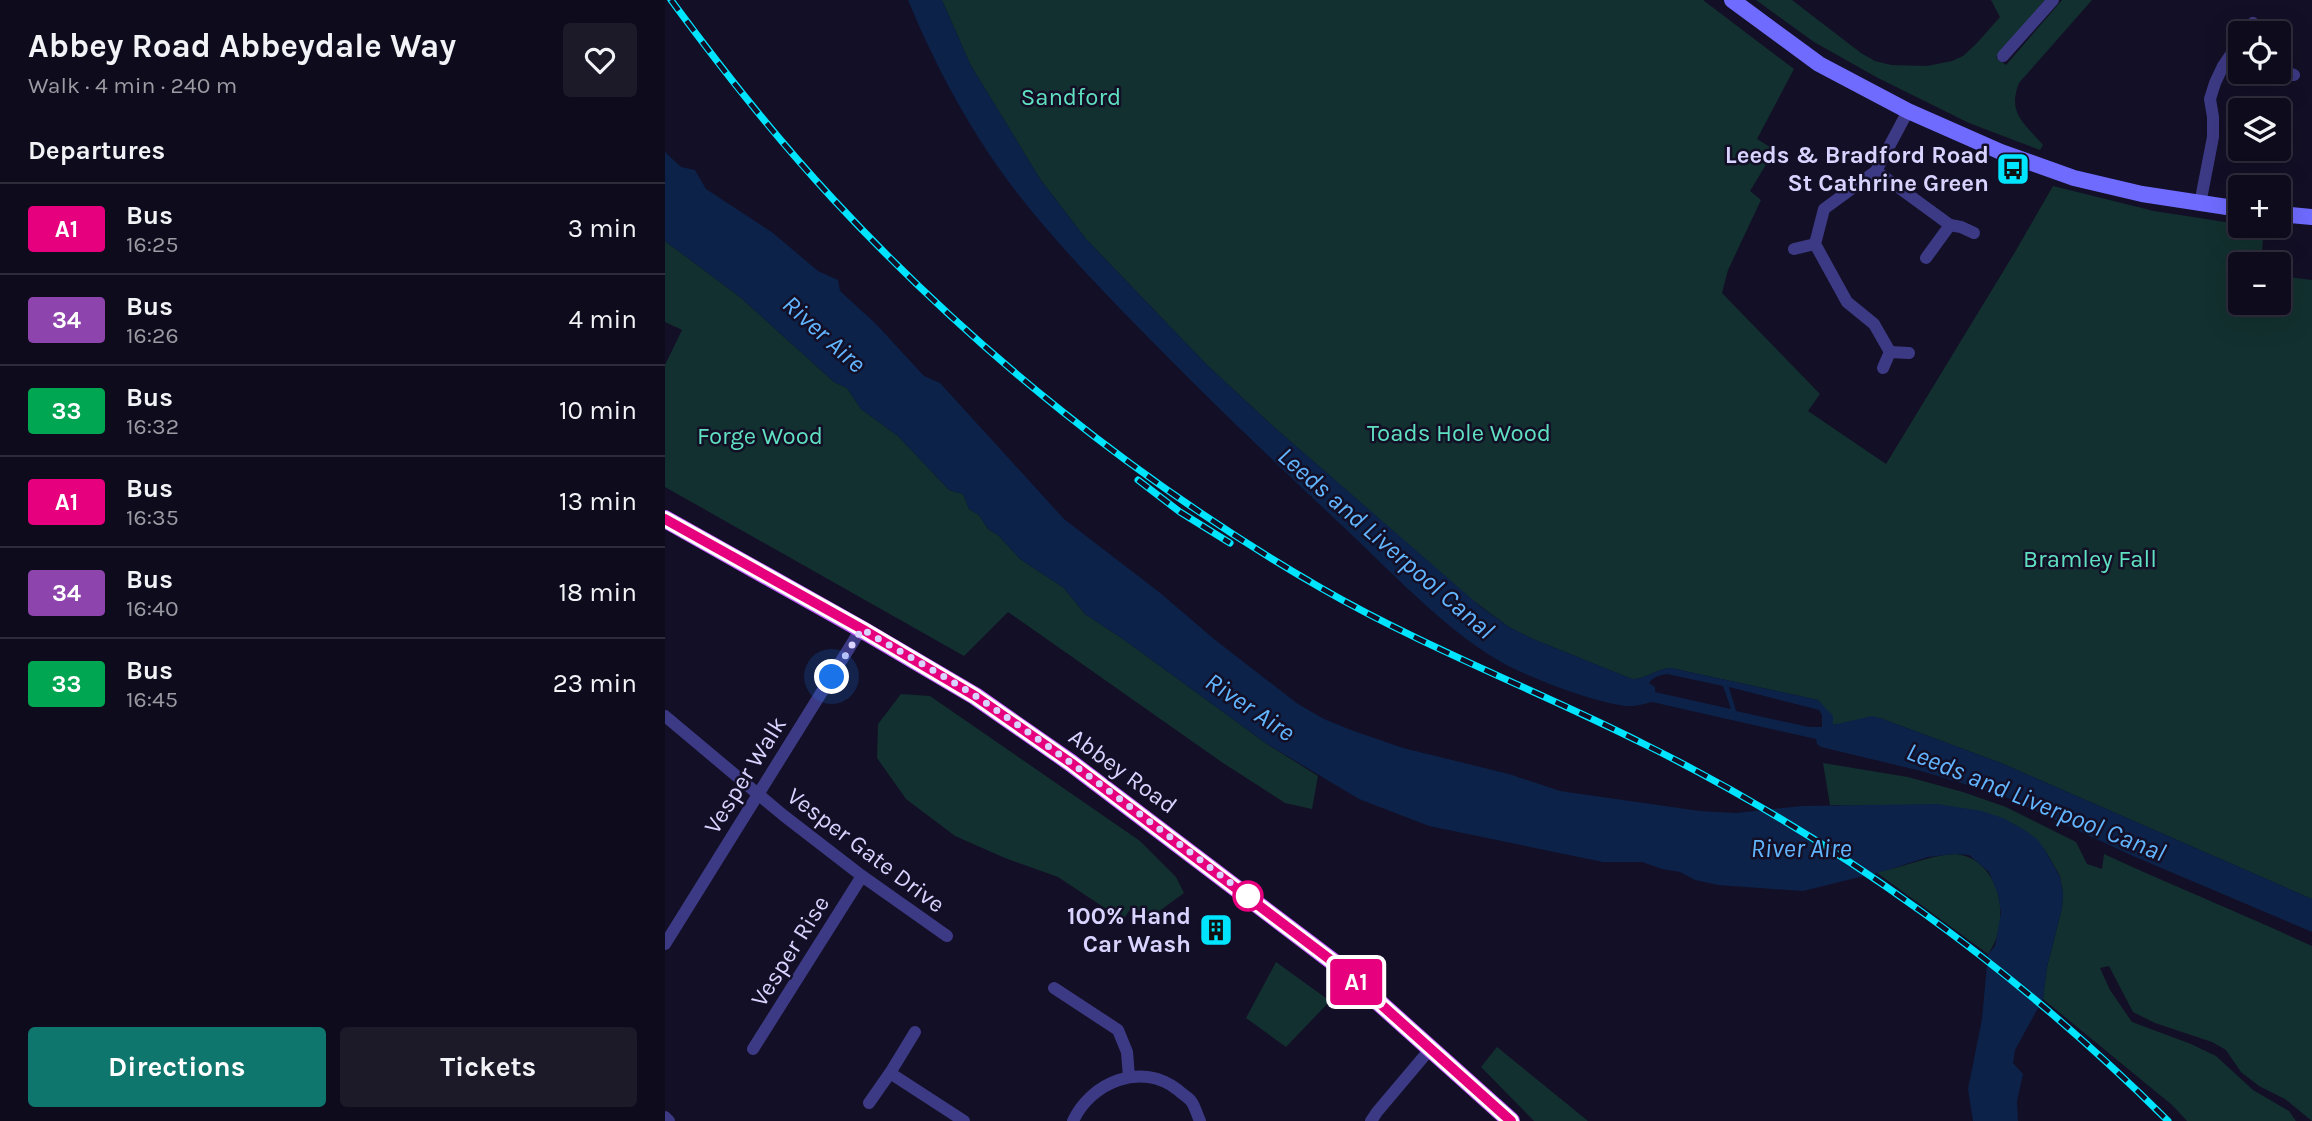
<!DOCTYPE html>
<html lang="en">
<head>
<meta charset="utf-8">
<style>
	:root { --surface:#0e0b1c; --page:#1c1929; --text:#f1f3f6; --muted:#9b9ba3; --line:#2e2b3b; --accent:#0f766e }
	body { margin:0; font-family:Karla,sans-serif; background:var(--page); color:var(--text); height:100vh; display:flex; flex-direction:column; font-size:26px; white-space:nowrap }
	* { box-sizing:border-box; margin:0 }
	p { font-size:23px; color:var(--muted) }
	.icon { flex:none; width:38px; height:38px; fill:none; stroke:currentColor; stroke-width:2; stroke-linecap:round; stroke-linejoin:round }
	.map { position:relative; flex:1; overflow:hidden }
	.sheet { display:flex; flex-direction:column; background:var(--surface); width:665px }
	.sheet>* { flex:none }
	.badge { padding:0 14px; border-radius:5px; font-size:24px; line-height:46px }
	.fabs { position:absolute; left:1563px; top:21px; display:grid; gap:14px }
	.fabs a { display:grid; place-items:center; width:63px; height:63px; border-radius:7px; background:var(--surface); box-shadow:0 7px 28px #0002,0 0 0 2px var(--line); font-size:35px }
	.you { position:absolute; width:35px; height:35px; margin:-18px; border:5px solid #fff; border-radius:50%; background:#1a73e8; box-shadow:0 0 0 10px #1a73e833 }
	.map>.badge { position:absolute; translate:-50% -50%; box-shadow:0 0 0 4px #fff }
	h2 { padding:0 28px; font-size:26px; line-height:63px }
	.round { display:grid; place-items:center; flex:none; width:74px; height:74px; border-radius:7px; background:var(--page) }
	.head { display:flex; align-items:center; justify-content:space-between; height:119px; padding:0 28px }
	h1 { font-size:33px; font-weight:700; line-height:52px }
	.primary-button { display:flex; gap:14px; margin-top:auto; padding:14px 28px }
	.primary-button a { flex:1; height:80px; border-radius:7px; background:var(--accent); color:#fff; font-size:28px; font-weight:700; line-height:80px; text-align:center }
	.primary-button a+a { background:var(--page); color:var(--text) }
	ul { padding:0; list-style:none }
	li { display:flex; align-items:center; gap:21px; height:91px; padding:0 28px; border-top:2px solid var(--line) }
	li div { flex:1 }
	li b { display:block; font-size:26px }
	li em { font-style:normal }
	li .badge { min-width:77px; font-weight:700; text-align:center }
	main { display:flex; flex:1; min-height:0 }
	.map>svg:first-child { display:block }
	.green { fill:#12302f }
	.water { fill:#0c2248; fill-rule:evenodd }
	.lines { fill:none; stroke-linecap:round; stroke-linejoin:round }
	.street { stroke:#3d3a85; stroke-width:12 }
	.secondary { stroke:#6f6bff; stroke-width:16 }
	.primary { stroke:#c25bff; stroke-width:18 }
	.rail-casing { stroke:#00e5ff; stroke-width:7 }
	.rail { stroke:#130f26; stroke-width:4.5; stroke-dasharray:13; stroke-linecap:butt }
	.line-casing { stroke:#fff; stroke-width:16 }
	.line { stroke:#e6007e; stroke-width:10 }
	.walk { stroke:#d9d4ff; stroke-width:7; stroke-dasharray:0 12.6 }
	.stop-dot { fill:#fff; stroke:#e6007e; stroke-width:3.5 }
	.labels { text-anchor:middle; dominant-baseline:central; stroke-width:5; stroke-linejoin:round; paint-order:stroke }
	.park-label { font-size:24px; fill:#5fe0c0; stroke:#130f26 }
	.poi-label { font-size:24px; font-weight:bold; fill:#d9d4ff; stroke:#130f26; text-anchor:end }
	.street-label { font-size:24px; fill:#d9d4ff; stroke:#130f26 }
	.water-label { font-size:26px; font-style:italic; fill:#62b6ff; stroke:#130f26 }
</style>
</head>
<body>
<main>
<section class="sheet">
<div class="head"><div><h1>Abbey Road Abbeydale Way</h1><p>Walk · 4 min · 240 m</p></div><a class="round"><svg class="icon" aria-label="heart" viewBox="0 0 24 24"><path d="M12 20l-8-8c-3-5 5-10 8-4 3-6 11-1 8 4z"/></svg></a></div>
<h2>Departures</h2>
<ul>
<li><span class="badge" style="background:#e6007e;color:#fff">A1</span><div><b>Bus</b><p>16:25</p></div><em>3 min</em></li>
<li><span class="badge" style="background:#8e44ad;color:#fff">34</span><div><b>Bus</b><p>16:26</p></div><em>4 min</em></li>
<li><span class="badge" style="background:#00a651;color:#fff">33</span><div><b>Bus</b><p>16:32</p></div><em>10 min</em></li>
<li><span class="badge" style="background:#e6007e;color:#fff">A1</span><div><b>Bus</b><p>16:35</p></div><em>13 min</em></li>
<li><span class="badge" style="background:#8e44ad;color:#fff">34</span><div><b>Bus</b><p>16:40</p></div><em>18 min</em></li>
<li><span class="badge" style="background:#00a651;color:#fff">33</span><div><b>Bus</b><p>16:45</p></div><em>23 min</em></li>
</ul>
<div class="primary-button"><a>Directions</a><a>Tickets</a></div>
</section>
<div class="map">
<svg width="1647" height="1121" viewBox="0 0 1647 1121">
	<rect width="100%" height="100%" fill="#130f26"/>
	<!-- green -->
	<g class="green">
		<path d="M277,0H1038L1129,69L1092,139L1110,150L1085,191L1096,200L1063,270L1057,293L1155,394L1143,411L1221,464L1350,252L1388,186L1489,211L1599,228L1596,264H1575V303H1614V276L1647,280V899L1336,763L1215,718L1167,725L1153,700L1006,668C992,668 981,680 967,679L868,639L844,627L806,599L609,427L542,365L421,239L375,179L305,64Z"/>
		<path d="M1091,0H1127L1196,53L1210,61L1226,65L1262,66L1287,61L1298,56L1312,43L1335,17L1326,0H1380L1331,57L1341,65L1397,0H1427L1354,83C1342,113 1359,123 1378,145L1375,150L1304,123L1213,78L1149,42Z"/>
		<polygon points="0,241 75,297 169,382 182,388 196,409 233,436 284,490 298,494 304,509 314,515 323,529 334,536 355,559 399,588 420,614 458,639 602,744 653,776 647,809 620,803 558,763 343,612 299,656 0,487 0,365 17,330 0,322"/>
		<polygon points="236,694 265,696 475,841 511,877 519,893 489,915 466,908 458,920 393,877 340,858 290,836 241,799 212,758 213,724"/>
		<path d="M1158,763L1243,777L1298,792L1341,807L1411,842L1422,864L1437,869L1439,854C1508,886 1578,914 1647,946V1121L1620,1099L1594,1086L1576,1072L1561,1050L1547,1042L1490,1023L1468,1012L1444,966L1435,968L1445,990L1467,1022L1526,1044L1551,1056L1588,1090L1624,1111L1631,1121H1522L1507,1105L1378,999L1382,967L1397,908L1398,893L1395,876L1380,850L1272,804L1234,807L1165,805Z"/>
		<path d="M1290,854C1335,858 1348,921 1323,954L1211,872C1239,868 1260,856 1290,854Z"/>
		<polygon points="611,962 665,1001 621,1047 581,1018"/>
		<polygon points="832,1047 923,1121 869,1121 816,1067"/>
	</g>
	<!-- water -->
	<g class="water">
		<path d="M243,0H277L305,64L375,179L421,239L542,365L609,427L816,607L844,627L868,639L967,679C981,680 992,668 1006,668L1153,700L1168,716V725L1207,716L1215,718L1336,763L1647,899V932L1468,856L1336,795L1256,771L1156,747L1152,744L1151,739L987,702C978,704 970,707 961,706C927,702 865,678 836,662C777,628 721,566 671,520C603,456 535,391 470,324C429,282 389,240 353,194C308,136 271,68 243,0ZM1002,674L1058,686L1066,709L990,692V687L984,683C988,677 995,675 1002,674ZM1064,687L1154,710L1157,715V727H1144L1071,711Z"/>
		<polygon points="0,152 16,167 30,170 41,189 108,233 153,271 173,280 175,291 211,324 259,376 275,383 399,519 494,592 549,639 633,704 659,719 686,730 738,748 844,774 895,791 1035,811 1071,813 1137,806 1272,804 1317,811 1338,818 1358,829 1372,839 1380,850 1395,877 1398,893 1397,908 1382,967 1378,999 1350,1050 1348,1063 1358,1074 1352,1101 1353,1121 1308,1121 1303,1089 1317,1019 1323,954 1330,946 1336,913 1333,894 1324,872 1304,855 1290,854 1263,857 1223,870 1138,891 1053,885 1030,880 1015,872 997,869 977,862 938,862 764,826 694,799 602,744 458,639 420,614 399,588 355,559 334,536 323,529 314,515 304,509 298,494 284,490 233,436 196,409 182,388 169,382 75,297 0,241"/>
	</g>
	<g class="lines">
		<!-- street -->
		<g class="street">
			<polyline points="1581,33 1588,23"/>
			<polyline points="1338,56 1388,0"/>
			<polyline points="1614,70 1629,75"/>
			<polyline points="1211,171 1285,225 1261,258"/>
			<polyline points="1535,204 1548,137 1548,117 1545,99 1550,83 1558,66 1575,41"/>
			<polyline points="1285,225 1296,227 1309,233"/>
			<polyline points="1129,249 1150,244"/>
			<polyline points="1225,352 1209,324 1182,302 1150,244 1159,209 1211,171 1243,111"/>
			<polyline points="1218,368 1225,352 1244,353"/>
			<polyline points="0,716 118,815 197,876 282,936"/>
			<polyline points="0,944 196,629"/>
			<polyline points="389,988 453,1030 462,1052 464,1077"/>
			<polyline points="88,1049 197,876"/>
			<polyline points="225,1073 250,1032"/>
			<polyline points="204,1103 225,1073 299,1121"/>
			<polyline points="0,1117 4,1121"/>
			<path d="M408,1121C426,1082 477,1061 513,1090C517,1094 523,1097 526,1101C530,1106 532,1115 535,1121"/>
			<polyline points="706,1121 712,1112 766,1048"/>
		</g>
		<!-- secondary -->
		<g class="secondary">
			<polyline points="1067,0 1154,64 1243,111 1336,152 1409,178 1477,194 1575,209"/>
			<polyline points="1614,214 1647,217"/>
		</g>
		<!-- primary -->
		<polyline class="primary" points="0,519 196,629 310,696 406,763 671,964 846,1121"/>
		<defs>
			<g id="rail">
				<path d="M6,0C56,68 110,137 168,199C309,351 476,484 656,588C760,648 874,691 981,745C1172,840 1352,970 1503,1121"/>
				<polyline points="473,480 515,512 565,543"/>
			</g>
		</defs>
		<!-- rail casing -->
		<use href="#rail" class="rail-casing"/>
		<!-- rail -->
		<use href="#rail" class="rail"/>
	</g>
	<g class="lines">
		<defs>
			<polyline id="line" points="0,519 197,629 310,696 406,763 671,964 846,1121"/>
		</defs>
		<!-- line casing -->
		<use href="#line" class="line-casing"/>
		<!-- line -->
		<use href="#line" class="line"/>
		<!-- walk -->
		<path class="walk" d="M167,677L197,629C235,652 275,673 312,697C405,759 495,830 583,896"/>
	</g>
	<!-- icons -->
	<defs>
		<symbol id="bus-square" viewBox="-11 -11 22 22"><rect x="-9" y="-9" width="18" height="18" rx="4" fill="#00e5ff" stroke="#130f26"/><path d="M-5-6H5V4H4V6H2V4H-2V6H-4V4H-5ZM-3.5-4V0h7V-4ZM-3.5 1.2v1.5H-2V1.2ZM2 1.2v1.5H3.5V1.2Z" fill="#111"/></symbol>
		<symbol id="building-square" viewBox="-11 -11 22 22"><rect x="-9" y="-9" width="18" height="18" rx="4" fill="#00e5ff" stroke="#130f26"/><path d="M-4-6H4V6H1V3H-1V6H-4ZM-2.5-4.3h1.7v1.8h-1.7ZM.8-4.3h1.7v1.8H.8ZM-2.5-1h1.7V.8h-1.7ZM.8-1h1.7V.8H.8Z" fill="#111"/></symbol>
	</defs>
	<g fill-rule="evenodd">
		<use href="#bus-square" x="1329" y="150" width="38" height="38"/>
		<use href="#building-square" x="532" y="911" width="38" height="38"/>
	</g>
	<!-- markers -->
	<circle class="stop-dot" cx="583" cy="896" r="14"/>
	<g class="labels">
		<!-- park labels -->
		<g class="park-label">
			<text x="406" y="97">Sandford</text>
			<text x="794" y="433">Toads Hole Wood</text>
			<text x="95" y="436">Forge Wood</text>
			<text x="1425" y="559">Bramley Fall</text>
		</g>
		<!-- poi labels -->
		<g class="poi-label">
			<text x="1324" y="155">Leeds &amp; Bradford Road<tspan x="1324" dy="28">St Cathrine Green</tspan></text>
			<text x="526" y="916">100% Hand<tspan x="526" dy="28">Car Wash</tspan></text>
		</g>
		<!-- street labels -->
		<g class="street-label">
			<text transform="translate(458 771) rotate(36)">Abbey Road</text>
			<text transform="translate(80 775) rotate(-58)">Vesper Walk</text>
			<text transform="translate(201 850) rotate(37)">Vesper Gate Drive</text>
			<text transform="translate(125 951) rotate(-58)">Vesper Rise</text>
		</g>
		<!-- water labels -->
		<g class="water-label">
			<text transform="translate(159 334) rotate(42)">River Aire</text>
			<text transform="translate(721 543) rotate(41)">Leeds and Liverpool Canal</text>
			<text transform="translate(585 707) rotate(34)">River Aire</text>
			<text transform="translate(1371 802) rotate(22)">Leeds and Liverpool Canal</text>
			<text x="1136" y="848">River Aire</text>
		</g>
	</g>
</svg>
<div class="fabs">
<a><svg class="icon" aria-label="locate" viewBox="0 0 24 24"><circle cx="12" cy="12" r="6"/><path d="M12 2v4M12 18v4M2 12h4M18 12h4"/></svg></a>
<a><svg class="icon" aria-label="layers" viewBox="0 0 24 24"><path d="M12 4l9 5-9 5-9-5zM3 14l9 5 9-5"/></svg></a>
<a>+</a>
<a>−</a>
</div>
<div class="you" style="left:167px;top:677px"></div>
<b class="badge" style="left:691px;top:982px;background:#e6007e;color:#fff">A1</b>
</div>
</main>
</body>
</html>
